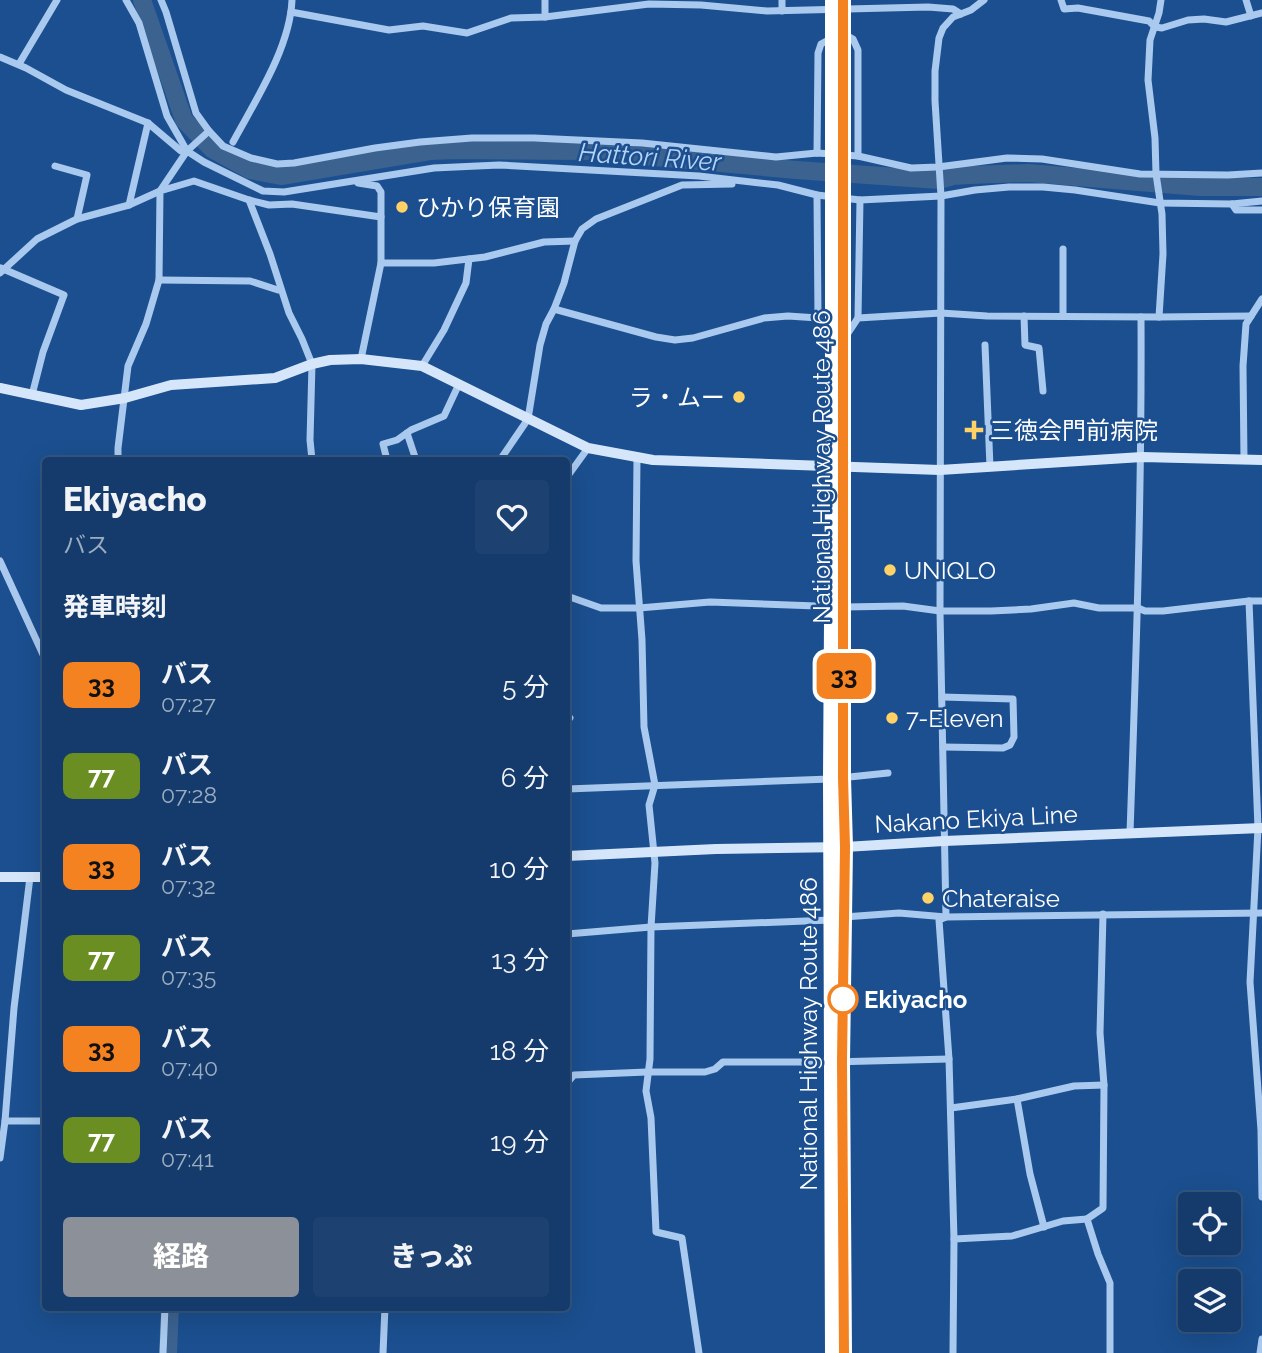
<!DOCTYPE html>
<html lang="ja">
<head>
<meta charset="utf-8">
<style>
	:root { --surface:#143b6b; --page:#1d4271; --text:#f1f3f6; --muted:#9dadc1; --line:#33557e; --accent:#8c9099 }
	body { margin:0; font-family:Raleway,"Noto Sans JP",sans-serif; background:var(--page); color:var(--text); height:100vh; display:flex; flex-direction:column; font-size:26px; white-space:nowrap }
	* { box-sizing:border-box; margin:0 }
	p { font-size:23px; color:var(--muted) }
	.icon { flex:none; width:38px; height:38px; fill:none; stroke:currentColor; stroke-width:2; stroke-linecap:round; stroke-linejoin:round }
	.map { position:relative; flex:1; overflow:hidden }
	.sheet { position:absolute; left:42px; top:457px; width:528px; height:854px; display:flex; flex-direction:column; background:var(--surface); border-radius:7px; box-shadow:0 7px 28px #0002,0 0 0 2px var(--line) }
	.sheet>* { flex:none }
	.badge { padding:0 14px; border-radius:10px; font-size:24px; line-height:46px }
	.tools { position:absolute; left:1178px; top:1192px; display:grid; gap:14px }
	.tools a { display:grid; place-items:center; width:63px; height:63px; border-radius:7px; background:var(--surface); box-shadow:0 7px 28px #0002,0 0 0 2px var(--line); font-size:35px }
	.map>.badge { position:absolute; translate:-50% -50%; box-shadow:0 0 0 4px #fff }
	h2 { padding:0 21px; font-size:26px; line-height:63px }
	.round { display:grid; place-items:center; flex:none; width:74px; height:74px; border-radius:7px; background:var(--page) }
	.summary { display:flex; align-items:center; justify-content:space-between; height:119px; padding:0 21px }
	h1 { font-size:33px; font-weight:800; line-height:52px }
	.button { display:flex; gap:14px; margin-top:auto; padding:14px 21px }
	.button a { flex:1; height:80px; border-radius:7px; background:var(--accent); color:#fff; font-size:28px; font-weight:800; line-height:80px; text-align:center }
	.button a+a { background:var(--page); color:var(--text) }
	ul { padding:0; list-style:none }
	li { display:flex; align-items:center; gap:21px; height:91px; padding:0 21px }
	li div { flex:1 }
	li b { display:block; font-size:26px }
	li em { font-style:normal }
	li .badge { min-width:77px; font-weight:700; text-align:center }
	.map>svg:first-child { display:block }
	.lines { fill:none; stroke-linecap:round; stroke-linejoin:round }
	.river { stroke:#3c6290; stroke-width:18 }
	.street { stroke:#a9c9ee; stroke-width:7 }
	.secondary { stroke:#d6e6fa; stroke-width:10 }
	.highway { stroke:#fff; stroke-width:14 }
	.highway-bridge { stroke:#fff; stroke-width:14 }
	.line-casing { stroke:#fff; stroke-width:16 }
	.line { stroke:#f58220; stroke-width:10 }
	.poi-dot { fill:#ffd166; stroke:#1b4f8f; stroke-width:2.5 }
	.stop-dot { fill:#fff; stroke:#f58220; stroke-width:3.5 }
	.labels { text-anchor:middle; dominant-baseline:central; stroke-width:5; stroke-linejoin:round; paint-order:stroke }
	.poi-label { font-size:24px; fill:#fff; stroke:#1b4f8f; text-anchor:start }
	.street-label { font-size:24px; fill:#fff; stroke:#1b4f8f }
	.stop-label { font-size:24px; font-weight:bold; fill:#fff; stroke:#1b4f8f; text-anchor:start }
	.water-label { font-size:26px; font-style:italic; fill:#b5d3f5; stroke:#1b4f8f }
</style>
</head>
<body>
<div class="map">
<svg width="1262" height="1353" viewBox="0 0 1262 1353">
	<rect width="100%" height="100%" fill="#1b4f8f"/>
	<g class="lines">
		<!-- river -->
		<g class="river">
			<polyline points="142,0 184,120 212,149 250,170 281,176 430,151 459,150 588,151 796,170 939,180 953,176 970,175 1028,173 1200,187 1262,187"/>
			<polyline points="168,1353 170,1307"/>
		</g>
		<!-- street -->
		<g class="street">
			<polyline points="126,0 139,23 167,116 187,151 204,162 263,191 284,192 434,168 499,165 699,176 778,185 817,195 860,200 941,196 975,190 1009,187 1043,187 1075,190 1160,203 1232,204 1262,201"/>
			<polyline points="161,0 166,12 196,113 209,131 223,146 251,158 277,164 294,163 375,148 420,142 472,138 534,138 642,143 776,157 817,153 832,154"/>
			<polyline points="545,0 545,17"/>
			<polyline points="1061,0 1064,9 1078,8 1149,21 1155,27 1162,28 1188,20 1204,19 1226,22 1262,13"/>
			<polyline points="1246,0 1251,16"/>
			<polyline points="782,11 782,0"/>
			<polyline points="291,12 389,30 423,26 467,33 511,18 545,17 649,4 701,5 767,11 928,7 953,9 961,14"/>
			<polyline points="844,34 853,39 858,50 858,156"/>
			<polyline points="0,57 26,68 66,90 148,123 181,151 187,151"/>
			<polyline points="19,64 57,0"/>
			<path d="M233,142C255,101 290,48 292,0"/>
			<polyline points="817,153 818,53 821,44 832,38"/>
			<polyline points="844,155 858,156 911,168 938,167 1007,158 1042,159 1140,174 1228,175 1262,173"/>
			<polyline points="55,166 87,175 77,219"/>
			<polyline points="358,183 377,186 381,192 381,263 361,359"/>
			<polyline points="817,195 818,318"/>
			<polyline points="249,200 270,254 289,313 302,339 312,364 310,440 312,460"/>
			<polyline points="1232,204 1236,210 1262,210"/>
			<polyline points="129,205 148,123"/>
			<polyline points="1063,249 1063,316"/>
			<polyline points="381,263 434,263 485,257 544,242 575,241"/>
			<polyline points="1,268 64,295 43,352 32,395"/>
			<polyline points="0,273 37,239 77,219 129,205 160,191 187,151 209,131"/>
			<polyline points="159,280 250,281 278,290 281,290"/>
			<polyline points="554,309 656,337 675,340 693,338 764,318 788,316 818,318 829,338"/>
			<polyline points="1024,316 1025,345 1039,348 1043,391"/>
			<polyline points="1159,317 1163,254 1162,214 1156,174 1155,138 1148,80 1150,40 1159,13 1161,0"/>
			<polyline points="858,318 860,200"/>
			<polyline points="846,336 858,318 941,313 987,316 1159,317 1251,316"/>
			<polyline points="985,345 990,467"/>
			<polyline points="422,366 444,330 466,283 469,259"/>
			<polyline points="407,433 416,460"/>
			<polyline points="637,458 636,561 642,640 644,727 655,785 649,805 655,863 651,927 650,1059 646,1091 651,1118 656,1232 682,1238 699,1353"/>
			<polyline points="118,460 118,448 128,366 146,324 159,280 160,191 194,181 249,200 269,205 292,204 381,217"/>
			<polyline points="387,460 383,444 397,440 411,430 444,416 459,384"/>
			<polyline points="500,460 528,419 540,345 546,324 554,309 564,283 575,241 582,229 596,219 682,185 732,184"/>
			<polyline points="1244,460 1243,366 1246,324 1262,299"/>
			<polyline points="567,477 588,448"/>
			<polyline points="0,561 46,661"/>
			<polyline points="567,596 601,608 639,608 710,602 844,607 903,606 940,611 991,611 1031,609 1074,603 1099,608 1138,608 1145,611 1163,611 1249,601 1262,601"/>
			<polyline points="1249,601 1258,828 1250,982 1261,1130 1262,1197"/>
			<polyline points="942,697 1013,699 1014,737 1010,745 1003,748 943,747"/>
			<polyline points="567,717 570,718"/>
			<polyline points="567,789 830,779 888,773"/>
			<path d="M1130,833C1136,661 1142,489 1141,317"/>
			<polyline points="1103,914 1100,1033 1104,1085 1103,1208 1087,1219 1098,1254 1110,1283 1110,1353"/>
			<polyline points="844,917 899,913 946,917 1262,913"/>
			<polyline points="567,934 651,927 831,920"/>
			<polyline points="567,1083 574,1075 647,1072 705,1072 715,1069 723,1062 831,1062 949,1059"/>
			<polyline points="1017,1099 1030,1174 1044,1227"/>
			<polyline points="951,1108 1017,1099 1074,1086 1104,1085"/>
			<polyline points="5,1121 46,1121"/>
			<polyline points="0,1158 5,1121 14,1008 30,877"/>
			<polyline points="954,1239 1012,1236 1063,1221 1087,1219"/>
			<polyline points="163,1353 165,1307"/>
			<polyline points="383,1353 385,1307"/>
			<polyline points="953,1353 954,1239 949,1059 939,920 946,917 940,611 941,196 935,101 935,71 939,38 943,28 953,17 971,10 984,0"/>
			<polyline points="1260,1353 1262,1339"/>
		</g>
		<!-- secondary -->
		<g class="secondary">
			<polyline points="0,388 81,405 125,398 171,385 275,378 312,364 330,360 361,359 422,366 588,448 653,460 940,470 1142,457 1262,460"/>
			<polyline points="567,856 716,849 845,847 944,841 1262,828"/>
			<polyline points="0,877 46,877"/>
		</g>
		<!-- highway -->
		<g class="highway">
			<polyline points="832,0 832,132"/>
			<polyline points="843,132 843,0"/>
			<polyline points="844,220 843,778 845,847 842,1061 844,1353"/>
			<polyline points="832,221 832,466 830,779 832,1353"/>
		</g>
		<!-- highway-bridge -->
		<g class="highway-bridge">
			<polyline points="832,132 832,221"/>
			<polyline points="843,132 844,220"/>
		</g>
	</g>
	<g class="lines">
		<defs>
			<polyline id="line" points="843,0 843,778 845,847 842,1061 844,1353"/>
		</defs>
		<!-- line casing -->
		<use href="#line" class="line-casing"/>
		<!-- line -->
		<use href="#line" class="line"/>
	</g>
	<!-- markers -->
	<g class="poi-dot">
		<circle cx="402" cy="207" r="7"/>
		<circle cx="739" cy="397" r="7"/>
		<path d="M970.5 419.5h7v7h7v7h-7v7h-7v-7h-7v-7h7z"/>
		<circle cx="890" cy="570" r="7"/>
		<circle cx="892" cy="718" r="7"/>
		<circle cx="928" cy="898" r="7"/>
	</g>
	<circle class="stop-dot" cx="843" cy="999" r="14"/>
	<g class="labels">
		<!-- poi labels -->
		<g class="poi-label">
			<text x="416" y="207">ひかり保育園</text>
			<text x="725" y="397" text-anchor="end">ラ・ムー</text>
			<text x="990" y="430">三徳会門前病院</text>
			<text x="904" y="570">UNIQLO</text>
			<text x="906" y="718">7-Eleven</text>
			<text x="942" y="898">Chateraise</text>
		</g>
		<!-- street labels -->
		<g class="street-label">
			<text transform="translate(821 467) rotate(-90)">National Highway Route 486</text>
			<text transform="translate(976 819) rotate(-3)">Nakano Ekiya Line</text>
			<text transform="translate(808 1034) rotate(-90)">National Highway Route 486</text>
		</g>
		<!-- stop labels -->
		<g class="stop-label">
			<text x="864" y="999">Ekiyacho</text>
		</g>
		<!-- water labels -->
		<g class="water-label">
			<text transform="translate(650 157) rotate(4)">Hattori River</text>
		</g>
	</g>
</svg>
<div class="tools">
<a><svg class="icon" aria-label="locate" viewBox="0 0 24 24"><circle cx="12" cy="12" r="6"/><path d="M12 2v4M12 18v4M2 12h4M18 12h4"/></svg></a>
<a><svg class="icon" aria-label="layers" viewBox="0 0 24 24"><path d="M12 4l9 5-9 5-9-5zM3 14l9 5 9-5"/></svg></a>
</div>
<b class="badge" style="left:844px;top:676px;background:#f58220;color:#111">33</b>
<section class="sheet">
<div class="summary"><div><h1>Ekiyacho</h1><p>バス</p></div><a class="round"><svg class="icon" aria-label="heart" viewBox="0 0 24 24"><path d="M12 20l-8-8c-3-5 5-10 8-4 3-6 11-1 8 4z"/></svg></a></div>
<h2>発車時刻</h2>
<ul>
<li><span class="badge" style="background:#f58220;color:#111">33</span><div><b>バス</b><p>07:27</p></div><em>5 分</em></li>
<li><span class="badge" style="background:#6b8e23;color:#fff">77</span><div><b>バス</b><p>07:28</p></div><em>6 分</em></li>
<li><span class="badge" style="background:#f58220;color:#111">33</span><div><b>バス</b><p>07:32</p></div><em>10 分</em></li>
<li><span class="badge" style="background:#6b8e23;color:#fff">77</span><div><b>バス</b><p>07:35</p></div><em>13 分</em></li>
<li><span class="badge" style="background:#f58220;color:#111">33</span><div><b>バス</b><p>07:40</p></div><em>18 分</em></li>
<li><span class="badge" style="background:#6b8e23;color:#fff">77</span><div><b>バス</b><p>07:41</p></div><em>19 分</em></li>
</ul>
<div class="button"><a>経路</a><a>きっぷ</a></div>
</section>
</div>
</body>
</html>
